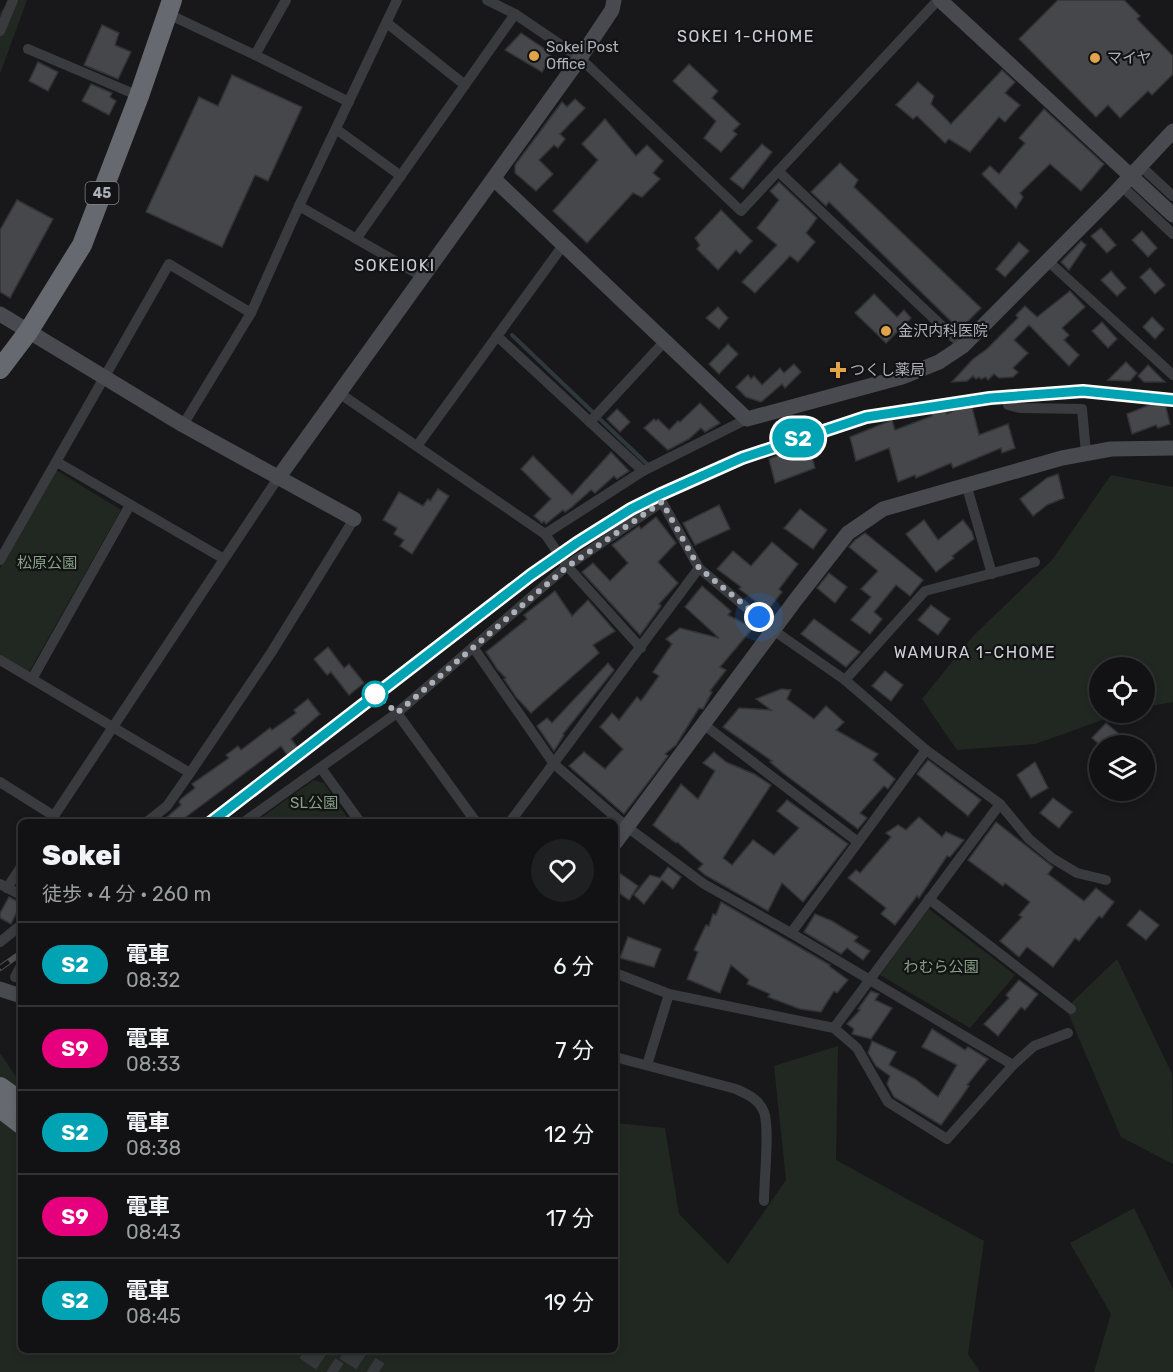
<!DOCTYPE html>
<html lang="ja">
<head>
<meta charset="utf-8">
<style>
	:root { --surface:#121214; --page:#1f2022; --text:#f1f3f6; --muted:#9c9ea0; --line:#313234 }
	body { margin:0; font-family:Rubik,"Noto Sans JP",sans-serif; background:var(--page); color:var(--text); height:100vh; display:flex; flex-direction:column; font-size:22px; white-space:nowrap }
	* { box-sizing:border-box; margin:0 }
	p { font-size:20px; color:var(--muted) }
	.icon { flex:none; width:33px; height:33px; fill:none; stroke:currentColor; stroke-width:2; stroke-linecap:round; stroke-linejoin:round }
	.map { position:relative; flex:1; overflow:hidden }
	.drawer { position:absolute; left:18px; top:819px; width:600px; height:534px; display:flex; flex-direction:column; background:var(--surface); border-radius:9px; box-shadow:0 3px 9px #0003,0 0 0 2px var(--line) }
	.drawer>* { flex:none }
	.badge { padding:0 12px; border-radius:20px; font-size:21px; line-height:39px }
	.controls { position:absolute; left:1089px; top:657px; display:grid; gap:12px }
	.controls a { display:grid; place-items:center; width:66px; height:66px; border-radius:50%; background:var(--surface); box-shadow:0 3px 9px #0003,0 0 0 2px var(--line); font-size:30px }
	.you { position:absolute; width:30px; height:30px; margin:-15px; border:4px solid #fff; border-radius:50%; background:#1a73e8; box-shadow:0 0 0 9px #1a73e833 }
	.map>.badge { position:absolute; translate:-50% -50%; box-shadow:0 0 0 3px #fff }
	.round { display:grid; place-items:center; flex:none; width:63px; height:63px; border-radius:32px; background:var(--page) }
	.overview { display:flex; align-items:center; justify-content:space-between; height:102px; padding:0 24px }
	h1 { font-size:28px; font-weight:800; line-height:45px }
	ul { padding:0; list-style:none }
	li { display:flex; align-items:center; gap:18px; height:84px; padding:0 24px; border-top:2px solid var(--line) }
	li div { flex:1 }
	li b { display:block; font-size:22px }
	li em { font-style:normal }
	li .badge { min-width:66px; font-weight:700; text-align:center }
	.map>svg:first-child { display:block }
	.green { fill:#212821 }
	.lines { fill:none; stroke-linecap:round; stroke-linejoin:round }
	.stream { stroke:#2f383d; stroke-width:4 }
	.building { fill:#45474a; stroke:#333336; stroke-width:1.5 }
	.highway-tunnel { stroke:#36373a; stroke-width:20; stroke-dasharray:20 10; stroke-linecap:butt }
	.street { stroke:#3a3b3f; stroke-width:10 }
	.secondary { stroke:#484a4f; stroke-width:15 }
	.highway { stroke:#66696f; stroke-width:20 }
	.rail-casing { stroke:#4d4f54; stroke-width:6 }
	.rail { stroke:#131315; stroke-width:4; stroke-dasharray:11; stroke-linecap:butt }
	.line-casing { stroke:#fff; stroke-width:14 }
	.line { stroke:#00a3b4; stroke-width:9 }
	.walk { stroke:#acb1b9; stroke-width:6; stroke-dasharray:0 10.8 }
	.poi-dot { fill:#e2a449; stroke:#131315; stroke-width:2 }
	.stop-dot { fill:#fff; stroke:#00a3b4; stroke-width:3 }
	.labels { text-anchor:middle; dominant-baseline:central; stroke-width:4.5; stroke-linejoin:round; paint-order:stroke }
	.shield { fill:#131315; stroke:#7e8288; stroke-width:1.5 }
	.shield-label { font-size:14px; font-weight:bold; fill:#acb1b9 }
	.poi-label { font-size:15px; fill:#acb1b9; stroke:#131315; text-anchor:start }
	.park-label { font-size:15px; fill:#85a285; stroke:#131315 }
	.neighbourhood-label { font-size:16px; letter-spacing:1.5px; fill:#cccfd5; stroke:#131315 }
</style>
</head>
<body>
<div class="map">
<svg width="1173" height="1372" viewBox="0 0 1173 1372">
	<rect width="100%" height="100%" fill="#18181a"/>
	<!-- green -->
	<g class="green">
		<polygon points="10,0 27,0 0,74 0,13"/>
		<polygon points="56,470 121,510 29,672 0,655 0,568"/>
		<polygon points="1111,475 1173,487 1173,702 1145,707 1144,668 1100,668 1100,712 1122,713 1035,744 957,750 922,699 973,636 1052,560"/>
		<polygon points="314,780 324,783 350,822 255,822"/>
		<polygon points="929,909 1015,975 970,1028 880,975"/>
		<polygon points="1117,959 1172,1074 1173,1164 1121,1137 1066,1008"/>
		<polygon points="838,1046 836,1160 984,1241 968,1354 980,1372 0,1372 0,1053 21,1084 21,1350 615,1350 615,1123 665,1128 679,1214 728,1264 786,1180 774,1066"/>
		<polygon points="1134,1208 1173,1289 1173,1372 1094,1372 1111,1314 1070,1243"/>
	</g>
	<g class="lines">
		<!-- stream -->
		<polyline class="stream" points="512,335 648,465"/>
	</g>
	<!-- building -->
	<g class="building">
		<polygon points="1058,0 1124,0 1140,16 1137,19 1173,56 1173,74 1152,95 1148,91 1120,118 1108,105 1096,117 1019,39"/>
		<polygon points="102,25 119,33 115,45 131,52 118,79 84,65"/>
		<polygon points="521,33 542,47 551,56 542,72 505,50"/>
		<polygon points="38,62 58,72 48,91 29,81"/>
		<polygon points="689,64 718,91 712,98 740,124 733,131 737,134 721,152 704,138 716,121 673,81"/>
		<polygon points="1002,70 1015,82 1005,93 1020,105 1005,122 999,117 970,152 949,139 945,143 917,116 913,119 896,105 918,82 934,96 931,104 951,124"/>
		<polygon points="232,75 302,107 268,181 255,175 222,247 146,212 199,97 218,106"/>
		<polygon points="91,84 112,93 110,97 116,101 109,115 82,101"/>
		<polygon points="575,99 585,108 560,134 565,139 558,148 554,145 539,160 553,174 536,191 515,173 515,165 562,102 567,107"/>
		<polygon points="1044,109 1104,164 1081,191 1050,164 1020,193 1023,197 1016,208 982,174 990,166 999,174 1025,143 1019,138"/>
		<polygon points="605,119 636,156 647,145 663,161 653,173 660,179 642,197 633,193 587,243 553,211 598,160 582,144"/>
		<polygon points="762,144 772,152 743,189 730,179"/>
		<polygon points="840,163 858,180 854,187 981,308 966,323 957,327 829,202 826,206 811,192"/>
		<polygon points="779,182 817,218 806,233 815,242 798,262 790,256 755,293 742,282 777,245 757,228 779,200 770,191"/>
		<polygon points="17,200 53,219 10,298 0,292 0,230"/>
		<polygon points="721,210 752,241 740,254 736,250 718,270 697,249 700,245 695,238"/>
		<polygon points="1101,228 1116,245 1107,253 1091,236"/>
		<polygon points="1142,231 1157,248 1148,257 1132,240"/>
		<polygon points="1081,241 1086,245 1069,270 1061,262"/>
		<polygon points="1019,242 1029,251 1005,277 996,269"/>
		<polygon points="1150,268 1165,285 1155,294 1140,277"/>
		<polygon points="1111,271 1126,288 1117,296 1101,280"/>
		<polygon points="1070,291 1085,307 1062,328 1069,335 1064,340 1079,355 1069,366 1029,325 1014,340 1028,353 1013,368 1018,372 1013,377 999,378 994,374 988,380 986,377 981,379 979,377 976,379 973,376 967,381 952,382 973,359 987,349 1018,318 1016,315 1025,306 1037,317"/>
		<polygon points="874,294 897,317 904,310 911,318 886,343 855,313"/>
		<polygon points="718,307 728,318 719,329 706,318"/>
		<polygon points="1152,317 1164,329 1155,339 1143,327"/>
		<polygon points="1102,322 1117,339 1108,348 1092,331"/>
		<polygon points="728,344 738,354 719,374 709,364"/>
		<polygon points="1126,362 1137,373 1130,381 1108,380"/>
		<polygon points="794,364 801,372 785,388 782,384 761,402 746,397 736,387 748,375 751,379 754,376 762,385 780,368 784,373"/>
		<polygon points="1148,365 1165,382 1144,382 1138,376"/>
		<polygon points="1164,399 1170,424 1158,428 1156,425 1132,434 1127,414"/>
		<polygon points="700,403 720,423 705,432 701,428 689,439 668,450 644,428 654,419 656,421 658,419 669,430 678,421 680,422"/>
		<polygon points="971,403 979,435 1008,424 1015,448 1002,453 1001,448 953,468 951,463 916,478 915,475 898,482 889,448 856,461 850,437 892,420 895,430 932,416 931,412 946,408 947,414"/>
		<polygon points="617,409 630,422 620,432 607,419"/>
		<polygon points="808,444 815,468 775,483 769,459"/>
		<polygon points="611,452 629,471 617,479 614,476 595,493 591,490 572,507 565,512 563,510 546,524 544,521 542,523 534,516 551,499 521,469 533,456 572,495"/>
		<polygon points="1058,474 1064,498 1047,505 1033,516 1020,499 1047,478"/>
		<polygon points="438,489 449,496 412,554 400,546 404,540 394,534 397,528 383,520 399,492 423,506 428,499 430,501"/>
		<polygon points="719,505 730,529 695,545 683,523"/>
		<polygon points="800,509 827,530 813,549 784,528"/>
		<polygon points="656,517 676,543 658,562 678,583 659,604 661,606 640,635 582,572 593,563 610,581 628,563 612,545 639,526 641,529"/>
		<polygon points="924,520 938,540 963,520 972,532 974,539 952,556 954,558 936,572 906,534"/>
		<polygon points="865,533 923,580 910,596 896,585 874,612 882,619 870,634 851,620 871,597 861,589 878,571 849,547 855,540"/>
		<polygon points="772,542 798,564 779,589 782,592 768,610 739,589 741,587 717,569 733,551 751,566"/>
		<polygon points="829,573 847,587 835,603 817,588"/>
		<polygon points="702,586 731,611 728,615 753,628 720,667 726,670 710,691 712,692 703,709 699,708 676,745 665,754 668,756 624,814 569,766 584,752 605,769 623,749 600,727 612,713 619,720 637,697 641,701 659,676 653,672 672,644 666,639 680,628 719,638 685,607"/>
		<polygon points="555,591 572,616 588,600 615,631 593,645 599,653 531,713 516,697 504,679 506,678 497,669 486,652 527,619 524,615"/>
		<polygon points="931,605 950,619 938,635 918,620"/>
		<polygon points="814,619 860,652 846,667 801,634"/>
		<polygon points="328,647 344,668 349,664 364,683 349,695 331,672 327,675 314,659"/>
		<polygon points="608,663 614,670 563,734 564,735 554,751 537,726 547,718 552,723"/>
		<polygon points="885,671 903,685 891,701 872,686"/>
		<polygon points="781,689 791,690 787,699 814,719 826,706 844,722 836,730 878,754 873,760 895,779 888,789 884,786 860,813 867,818 858,829 783,773 770,762 772,761 723,727 739,708 771,710 756,699"/>
		<polygon points="308,699 320,714 291,739 298,748 288,756 281,746 179,822 161,822 181,805 179,802 181,799 195,788 192,784 229,758 226,755 238,746 241,750 270,728 272,730 296,713 294,710"/>
		<polygon points="1106,723 1124,738 1118,746 1101,746 1092,738"/>
		<polygon points="714,752 726,762 754,774 771,785 723,858 732,865 753,840 774,855 799,828 777,811 787,800 848,844 803,902 782,883 768,911 705,875 698,869 703,864 677,842 676,843 653,825 681,784 698,799 715,771 703,763"/>
		<polygon points="928,760 981,800 968,816 917,774"/>
		<polygon points="1035,762 1048,788 1031,798 1017,775"/>
		<polygon points="1053,798 1072,812 1059,828 1040,813"/>
		<polygon points="919,817 942,837 946,832 964,840 950,857 947,856 919,898 917,896 895,925 881,914 886,908 848,878 856,870 860,873 891,837 886,833 898,825 906,830"/>
		<polygon points="996,822 1053,867 1048,874 1084,901 1096,888 1114,902 1102,918 1099,916 1079,941 1075,938 1053,967 1027,947 1019,957 1000,941 1022,917 1019,915 1030,902 1005,883 1003,886 968,860"/>
		<polygon points="668,867 681,877 673,889 662,880 644,904 634,895 650,875 660,878"/>
		<polygon points="615,870 638,886 629,900 615,890"/>
		<polygon points="9,897 21,903 11,924 0,918 0,913"/>
		<polygon points="721,902 830,965 829,966 848,980 837,993 834,991 821,1012 800,1009 768,997 770,994 747,984 749,980 731,965 720,993 687,979 698,952 694,950 706,925 709,926 713,914 716,915"/>
		<polygon points="1140,910 1159,925 1146,940 1127,925"/>
		<polygon points="815,914 832,921 858,937 854,941 870,951 863,960 847,948 841,954 804,932"/>
		<polygon points="628,937 661,949 654,967 620,958"/>
		<polygon points="1019,980 1038,994 1025,1010 1021,1007 998,1036 984,1024 1009,998 1006,995"/>
		<polygon points="871,991 879,994 875,1000 892,1008 871,1039 852,1034 854,1029 847,1024 860,1010 858,1009"/>
		<polygon points="932,1029 965,1050 968,1047 988,1059 967,1085 969,1086 960,1099 941,1125 894,1097 887,1084 890,1076 876,1066 868,1053 872,1041 896,1052 889,1065 915,1079 938,1097 957,1065 922,1047"/>
	</g>
	<g class="lines">
		<!-- highway-tunnel -->
		<g class="highway-tunnel">
			<polyline points="305,1350 338,1372"/>
			<polyline points="345,1350 379,1372"/>
		</g>
		<!-- street -->
		<g class="street">
			<polyline points="487,0 515,14 580,58 741,211 938,0"/>
			<polyline points="166,13 255,55 349,102"/>
			<polyline points="387,23 465,85"/>
			<polyline points="0,31 13,0"/>
			<polyline points="28,49 139,96"/>
			<polyline points="255,55 286,0"/>
			<polyline points="336,129 401,176"/>
			<polyline points="778,171 963,346"/>
			<polyline points="1147,172 1173,196"/>
			<polyline points="1127,191 1173,234"/>
			<polyline points="299,206 423,277"/>
			<polyline points="356,239 515,14"/>
			<polyline points="1048,261 1173,375"/>
			<polyline points="497,336 643,471"/>
			<polyline points="339,393 545,534 567,566 641,648"/>
			<polyline points="1008,405 1020,408 1082,409 1086,453"/>
			<polyline points="590,422 666,340"/>
			<polyline points="183,425 251,313 299,206 397,0"/>
			<polyline points="417,446 564,244"/>
			<polyline points="57,462 224,559"/>
			<polyline points="966,484 992,574"/>
			<polyline points="545,534 643,471 747,419"/>
			<polyline points="0,560 169,264 251,313"/>
			<polyline points="473,647 554,764 627,827 704,884 791,933 1013,1065"/>
			<polyline points="0,660 190,773"/>
			<polyline points="32,679 130,505"/>
			<polyline points="845,680 925,591 1035,562"/>
			<polyline points="397,713 476,822"/>
			<polyline points="703,724 858,842"/>
			<polyline points="321,768 360,822"/>
			<polyline points="0,782 54,816"/>
			<polyline points="50,822 278,478"/>
			<polyline points="147,822 167,806 190,773 271,653 354,519"/>
			<polyline points="244,822 397,713 567,566 662,502 699,568 773,630 845,680 926,750 1000,804 1029,839 1052,858 1077,873 1106,880"/>
			<polyline points="510,822 699,568"/>
			<polyline points="0,884 21,895"/>
			<polyline points="7,888 21,867"/>
			<polyline points="929,899 1071,1009"/>
			<polyline points="791,933 926,750"/>
			<polyline points="0,942 21,925"/>
			<polyline points="21,966 15,977 21,978"/>
			<polyline points="615,973 669,994 834,1028 857,1048 888,1102 947,1139 1013,1065 1034,1046 1068,1033"/>
			<polyline points="834,1028 1000,804"/>
			<path d="M615,1057L736,1089C747,1094 759,1099 764,1112C770,1128 764,1181 764,1201"/>
			<polyline points="647,1065 669,994"/>
		</g>
		<!-- secondary -->
		<g class="secondary">
			<polyline points="940,0 1173,215"/>
			<polyline points="494,179 747,419 902,377 939,362 963,346 1114,194 1173,131"/>
			<polyline points="0,314 183,425 354,519"/>
			<polyline points="278,478 580,58 612,10 614,0"/>
			<polyline points="615,843 797,598 848,533 883,509 1062,458 1111,449 1173,448"/>
			<polyline points="0,989 21,996"/>
		</g>
		<!-- highway -->
		<g class="highway">
			<polyline points="0,369 28,332 82,245 139,96 172,0"/>
			<polyline points="0,1087 21,1102"/>
			<polyline points="0,1108 21,1124"/>
		</g>
		<defs>
			<g id="rail">
				<polyline points="211,822 531,575 577,543 631,509 659,495 742,458 866,417 948,403 1011,396 1083,391 1173,400"/>
				<polyline points="0,968 21,953"/>
			</g>
		</defs>
		<!-- rail casing -->
		<use href="#rail" class="rail-casing"/>
		<!-- rail -->
		<use href="#rail" class="rail"/>
	</g>
	<g class="lines">
		<defs>
			<polyline id="line" points="211,822 531,575 577,543 631,509 659,495 742,458 866,417 990,398 1083,391 1173,400"/>
		</defs>
		<!-- line casing -->
		<use href="#line" class="line-casing"/>
		<!-- line -->
		<use href="#line" class="line"/>
		<!-- walk -->
		<polyline class="walk" points="375,694 397,713 567,567 662,502 699,568 759,617"/>
	</g>
	<!-- markers -->
	<g class="poi-dot">
		<circle cx="534" cy="56" r="6"/>
		<circle cx="1095" cy="58" r="6"/>
		<circle cx="886" cy="331" r="6"/>
		<path d="M835 361h6v6h6v6h-6v6h-6v-6h-6v-6h6z"/>
	</g>
	<circle class="stop-dot" cx="375" cy="694" r="12"/>
	<g class="labels">
		<!-- shield labels -->
		<rect class="shield" x="85.5" y="182" width="33" height="22" rx="4.5"/>
		<g class="shield-label">
			<text x="102" y="193">45</text>
		</g>
		<!-- poi labels -->
		<g class="poi-label">
			<text x="546" y="47">Sokei Post<tspan x="546" dy="17">Office</tspan></text>
			<text x="1107" y="58">マイヤ</text>
			<text x="898" y="331">金沢内科医院</text>
			<text x="850" y="370">つくし薬局</text>
		</g>
		<!-- park labels -->
		<g class="park-label">
			<text x="47" y="563">松原公園</text>
			<text x="314" y="803">SL公園</text>
			<text x="941" y="967">わむら公園</text>
		</g>
		<!-- neighbourhood labels -->
		<g class="neighbourhood-label">
			<text x="746" y="36">SOKEI 1-CHOME</text>
			<text x="395" y="265">SOKEIOKI</text>
			<text x="975" y="652">WAMURA 1-CHOME</text>
		</g>
	</g>
</svg>
<div class="controls">
<a><svg class="icon" aria-label="locate" viewBox="0 0 24 24"><circle cx="12" cy="12" r="6"/><path d="M12 2v4M12 18v4M2 12h4M18 12h4"/></svg></a>
<a><svg class="icon" aria-label="layers" viewBox="0 0 24 24"><path d="M12 4l9 5-9 5-9-5zM3 14l9 5 9-5"/></svg></a>
</div>
<div class="you" style="left:759px;top:617px"></div>
<b class="badge" style="left:798px;top:438px;background:#00a3b4;color:#fff">S2</b>
<section class="drawer">
<div class="overview"><div><h1>Sokei</h1><p>徒歩 · 4 分 · 260 m</p></div><a class="round"><svg class="icon" aria-label="heart" viewBox="0 0 24 24"><path d="M12 20l-8-8c-3-5 5-10 8-4 3-6 11-1 8 4z"/></svg></a></div>
<ul>
<li><span class="badge" style="background:#00a3b4;color:#fff">S2</span><div><b>電車</b><p>08:32</p></div><em>6 分</em></li>
<li><span class="badge" style="background:#e6007e;color:#fff">S9</span><div><b>電車</b><p>08:33</p></div><em>7 分</em></li>
<li><span class="badge" style="background:#00a3b4;color:#fff">S2</span><div><b>電車</b><p>08:38</p></div><em>12 分</em></li>
<li><span class="badge" style="background:#e6007e;color:#fff">S9</span><div><b>電車</b><p>08:43</p></div><em>17 分</em></li>
<li><span class="badge" style="background:#00a3b4;color:#fff">S2</span><div><b>電車</b><p>08:45</p></div><em>19 分</em></li>
</ul>
</section>
</div>
</body>
</html>
